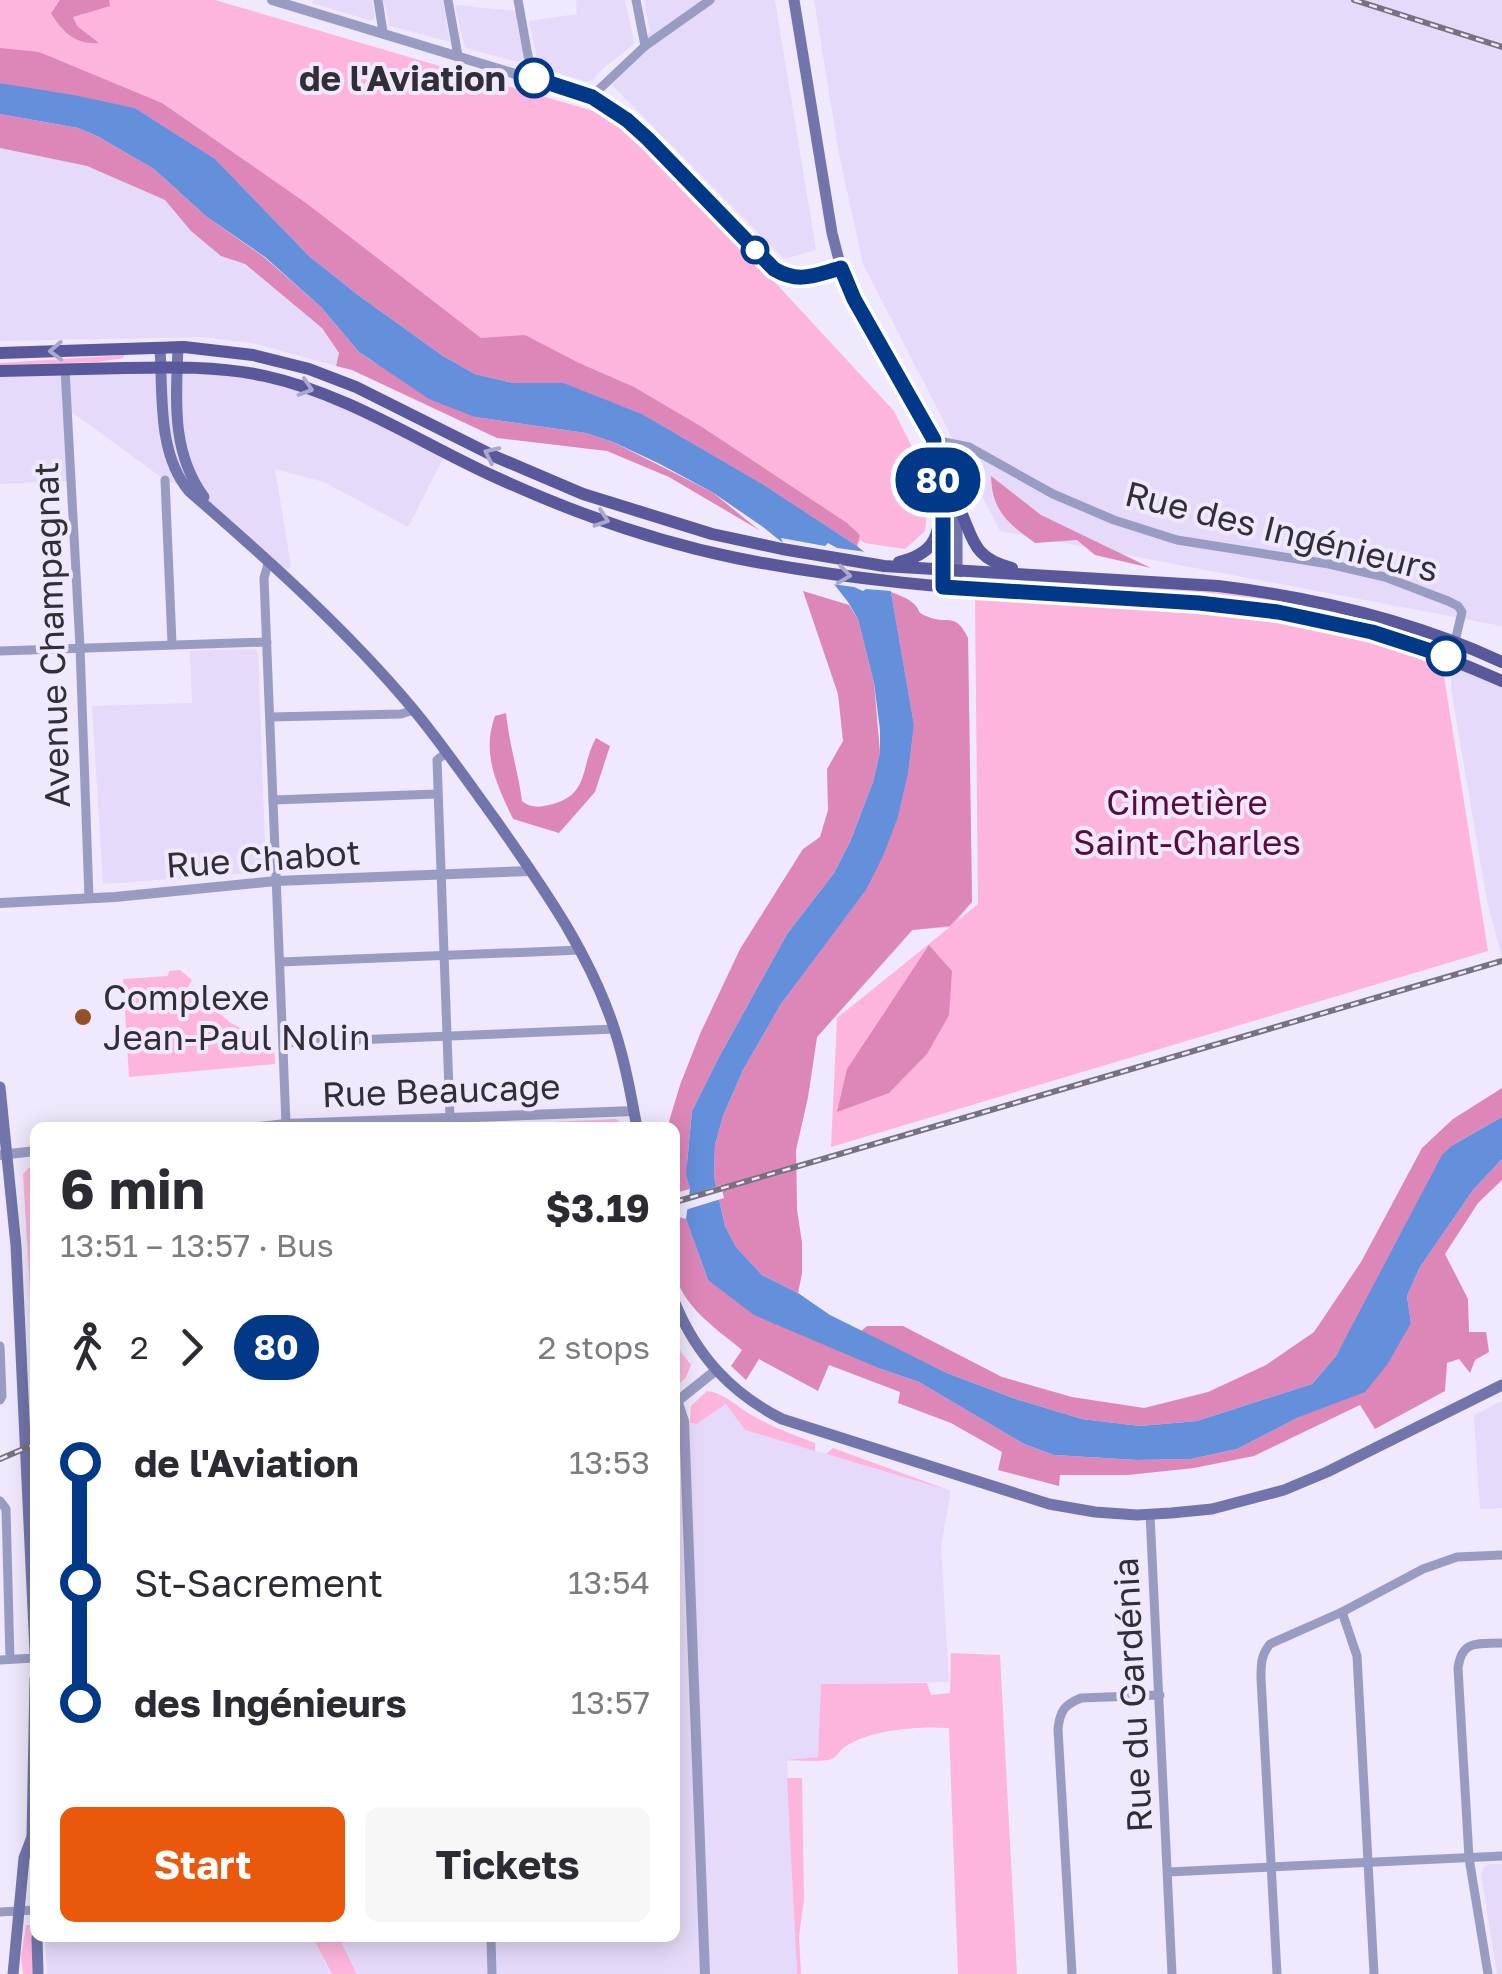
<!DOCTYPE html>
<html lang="en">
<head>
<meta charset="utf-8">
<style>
	:root { --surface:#fff; --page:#f7f7f7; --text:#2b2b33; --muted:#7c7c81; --accent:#ea580c }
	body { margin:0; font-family:"Golos Text",sans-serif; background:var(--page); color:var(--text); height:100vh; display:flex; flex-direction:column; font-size:38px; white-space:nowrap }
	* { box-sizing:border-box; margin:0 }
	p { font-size:32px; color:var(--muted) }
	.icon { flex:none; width:55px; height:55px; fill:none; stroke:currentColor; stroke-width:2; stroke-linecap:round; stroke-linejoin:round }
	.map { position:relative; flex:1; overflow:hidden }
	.drawer { position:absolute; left:30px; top:1122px; width:650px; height:820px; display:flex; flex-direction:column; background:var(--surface); border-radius:15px; box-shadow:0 5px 25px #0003 }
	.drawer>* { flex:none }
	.badge { padding:0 20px; border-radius:32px; font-size:35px; line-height:65px }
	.map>.badge { position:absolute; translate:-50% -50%; box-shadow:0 0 0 5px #fff }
	.legs { display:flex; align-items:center; gap:15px; height:110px; padding:0 30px; font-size:32px }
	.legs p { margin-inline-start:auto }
	.summary { display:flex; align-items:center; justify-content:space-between; height:170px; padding:0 30px }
	h1 { font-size:55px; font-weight:700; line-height:75px }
	.action { display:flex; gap:20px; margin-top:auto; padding:20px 30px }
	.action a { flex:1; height:115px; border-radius:15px; background:var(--accent); color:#fff; font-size:40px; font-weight:700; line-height:115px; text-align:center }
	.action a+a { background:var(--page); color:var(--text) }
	ul { padding:0 30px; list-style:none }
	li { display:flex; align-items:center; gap:35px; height:120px; font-size:38px }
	li i { display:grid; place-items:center; width:15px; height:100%; margin:0 12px; background:currentColor }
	li i::after { content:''; width:25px; height:25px; margin:-12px; border:8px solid; border-radius:50%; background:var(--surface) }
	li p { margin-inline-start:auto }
	li:first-child i { background:linear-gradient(#0000 50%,currentColor 0) }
	li:last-child i { background:linear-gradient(currentColor 50%,#0000 0) }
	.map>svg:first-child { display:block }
	.built { fill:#e6dafa }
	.green { fill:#fdb5dd }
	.forest { fill:#dd87b9 }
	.water { fill:#6490db }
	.pier { fill:#f0e8fc }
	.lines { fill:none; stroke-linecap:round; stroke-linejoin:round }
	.minor { stroke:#999cc2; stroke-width:9 }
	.tertiary { stroke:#999cc2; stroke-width:10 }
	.secondary { stroke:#7275ab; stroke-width:11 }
	.primary { stroke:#58589a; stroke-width:12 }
	.rail-casing { stroke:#76727f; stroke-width:6 }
	.rail { stroke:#f0e8fc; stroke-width:2.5; stroke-dasharray:8; stroke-linecap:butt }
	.oneway { stroke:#aca7d0 }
	.line-1-casing { stroke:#fff; stroke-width:22 }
	.line-1 { stroke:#013888; stroke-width:15 }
	.stop-1-dot { fill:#fff; stroke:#013888; stroke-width:5 }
	.poi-dot { fill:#965028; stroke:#f0e8fc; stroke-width:4 }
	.labels { text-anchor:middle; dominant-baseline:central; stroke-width:8; stroke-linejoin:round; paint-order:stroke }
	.stop-label { font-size:35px; font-weight:bold; fill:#312e37; stroke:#f0e8fc; text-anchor:end }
	.street-label { font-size:35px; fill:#312e37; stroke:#f0e8fc }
	.park-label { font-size:35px; fill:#590b40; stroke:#f0e8fc }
	.poi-label { font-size:35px; fill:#312e37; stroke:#f0e8fc; text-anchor:start }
</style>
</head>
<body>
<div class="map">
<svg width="1502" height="1974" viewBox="0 0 1502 1974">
	<rect width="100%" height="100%" fill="#f0e8fc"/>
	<!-- built -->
	<g class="built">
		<polygon points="313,0 372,0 375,17 372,21 312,3"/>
		<polygon points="383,0 443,0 450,42 390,26"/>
		<polygon points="576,0 625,0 634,41 633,45 603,68 594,79 587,82 539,67 529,21 577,14"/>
		<polygon points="644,0 775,0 816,250 784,259 612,85 650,31"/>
		<polygon points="814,0 1502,0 1502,626 1000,531 863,264 839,154"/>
		<polygon points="455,5 516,11 524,56 522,59 519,62 465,48"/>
		<polygon points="0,148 87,166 165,200 322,328 339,353 336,366 257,344 202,337 0,341"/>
		<polygon points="177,367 295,384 446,453 408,527 324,482 275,469 291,566 282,576 189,489 165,480 69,410 72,481 0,484 0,372"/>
		<polygon points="254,649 258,652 266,870 263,872 103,884 92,706 192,703 190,651"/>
		<polygon points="1451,658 1502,681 1502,958 1487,901 1451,689"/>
		<polygon points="1502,1401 1502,1508 1480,1509 1474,1415"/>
		<polygon points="726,1404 745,1430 951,1491 941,1545 949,1682 821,1684 818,1757 787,1761 797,1974 357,1974 339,1938 675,1938 675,1423 697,1424"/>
		<polygon points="1490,1864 1502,1864 1502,1974 1497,1974 1481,1874 1484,1867"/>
		<polygon points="45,1938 313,1938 331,1974 47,1974"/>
	</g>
	<!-- green -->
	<g class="green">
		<polygon points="0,0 215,0 610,116 747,252 894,411 921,465 929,496 925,531 905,549 865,543 860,540 857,546 764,485 513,383 135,108 0,83"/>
		<polygon points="124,355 123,358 98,362 0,365 0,363"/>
		<polygon points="980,580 1214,592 1280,601 1287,604 1285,608 1022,588 981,583"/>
		<path d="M891,592C898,595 908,598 914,604C922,612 915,611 926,616C946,626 955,610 968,638L972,902L955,923L978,904L975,597L1063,601L1260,618L1331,629L1442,664L1488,951L831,1147L837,1018L950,927L913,930L817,1037L808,1097L796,1150L797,1210L802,1243V1273L798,1293L714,1177L914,725Z"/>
		<polygon points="180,970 192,980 188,987 231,1023 274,1044 275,1064 129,1077 123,979 168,976 169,971"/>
		<polygon points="616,1119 626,1127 439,1127"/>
		<polygon points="32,1165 35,1165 35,1375 23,1174"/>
		<polygon points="675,1336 681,1352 691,1365 686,1377 675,1388"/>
		<path d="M707,1391C725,1393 738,1408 755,1417C774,1428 794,1435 815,1443V1451L745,1430L726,1404L697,1424L690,1423L691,1406Z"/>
		<polygon points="833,1448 951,1491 826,1454"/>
		<path d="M951,1653L1000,1655L1017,1974H958L949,1728C919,1726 873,1729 846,1746C838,1751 838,1758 828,1760C815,1762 800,1760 787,1760L818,1757L821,1684L927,1683L931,1695L950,1693Z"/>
		<polygon points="787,1778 802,1778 804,1899 799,1936 801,1974 797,1974"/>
		<polygon points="26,1925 32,1925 32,1974 23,1974 21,1956"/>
		<polygon points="318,1938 339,1938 357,1974 332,1974 314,1940"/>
	</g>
	<!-- forest -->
	<g class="forest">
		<path d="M60,0H109L110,6L73,17L77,26L99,43C76,45 62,32 51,13Z"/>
		<polygon points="0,48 39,52 162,103 306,203 481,338 525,335 579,363 634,387 702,427 847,523 860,535 857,546 764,485 642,414 564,383 513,383 475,374 443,356 358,295 309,256 215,159 135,108 0,83"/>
		<polygon points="0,114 78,128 97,136 154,169 207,217 264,257 321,307 359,352 375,363 475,417 586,433 613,442 712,492 759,530 669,477 607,451 497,438 352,370 336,366 339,353 322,328 245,264 221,256 191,231 165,200 87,166 0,148"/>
		<path d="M991,476L1041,515L1151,568L1095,555L1077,540L1035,543C1009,524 992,512 991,476Z"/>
		<polygon points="803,591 849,605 858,619 874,683 880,752 873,782 850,842 834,873 787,934 719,1057 692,1111 687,1163 687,1176 690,1189 675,1193 675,1128 667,1128 680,1085 700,1034 740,949 803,849 820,837 828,810 827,769 843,741 838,694"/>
		<path d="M891,592C898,595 908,598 914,604C922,612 915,611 926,616C946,626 955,610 968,638L972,902L950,926L912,930L817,1037L808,1097L796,1150L797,1210L802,1243V1273L798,1293L762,1275L736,1247L725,1226L714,1177L715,1145L723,1116L743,1070L781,1004L866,890L898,817L908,774L914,725Z"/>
		<path d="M506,713C509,743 518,771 522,801C532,809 541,807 553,804C590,794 580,766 596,738L610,746L595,792L559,833L513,819C497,785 481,753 495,716Z"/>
		<polygon points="929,945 952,971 949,1015 927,1054 889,1093 837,1112 847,1069"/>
		<polygon points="1502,1088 1502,1117 1453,1145 1336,1356 1312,1384 1197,1421 1140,1426 1082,1419 1013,1398 947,1373 861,1331 867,1326 903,1326 1002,1377 1072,1397 1144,1408 1208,1392 1266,1365 1314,1332 1361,1262 1422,1148 1453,1119"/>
		<path d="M1502,1159V1180L1478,1203L1445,1254L1468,1299L1469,1332H1486L1489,1352L1475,1360L1470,1373L1459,1359L1447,1363L1445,1391L1375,1429L1360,1405L1254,1456L1194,1468L1128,1475H1060L1059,1486L998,1470L1002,1452L951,1423L898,1403L900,1392L829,1365L818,1391L759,1359L746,1380L731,1366L742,1350C717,1329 682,1307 675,1272C672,1254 675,1234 675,1216L686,1219L708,1280L835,1347L881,1369L919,1382L1024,1444L1054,1455L1137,1460L1191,1459L1237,1449L1299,1417L1411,1323L1407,1296L1420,1267L1473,1190Z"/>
	</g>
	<!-- water -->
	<polygon class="water" points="0,83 73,95 135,108 215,159 309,256 358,295 443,356 475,374 513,383 564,383 642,414 764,485 857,546 879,564 891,592 914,725 908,774 898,817 883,856 866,890 781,1004 743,1070 723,1116 715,1145 714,1177 725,1226 736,1247 762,1275 798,1293 830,1315 947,1373 1013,1398 1082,1419 1140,1426 1197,1421 1312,1384 1336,1356 1442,1155 1453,1145 1502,1117 1502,1159 1473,1190 1420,1267 1407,1296 1411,1323 1387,1365 1365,1392 1299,1417 1237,1449 1191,1459 1137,1460 1054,1455 1024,1444 919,1382 881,1369 754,1315 708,1280 686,1219 690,1189 686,1174 692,1111 719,1057 787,934 834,873 850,842 873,782 880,752 880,730 874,683 858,619 848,602 834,584 763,527 712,492 658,463 613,442 586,433 475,417 429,399 359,352 321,307 265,257 207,217 154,169 97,136 78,128 0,114"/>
	<!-- pier -->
	<g class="pier">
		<polygon points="781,538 825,546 828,543 837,548 874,553 891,591 866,589 863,591 854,587 824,583 787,553"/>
		<polygon points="721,1185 724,1198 682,1211 684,1197"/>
	</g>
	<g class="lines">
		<!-- minor -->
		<g class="minor">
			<polyline points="378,0 383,32"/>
			<polyline points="448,0 458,56"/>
			<polyline points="518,0 532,78"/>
			<polyline points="636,0 645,46"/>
			<polyline points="591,97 645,46 710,0"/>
			<polyline points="65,369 80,647 89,898"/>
			<polyline points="934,440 969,447 1053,494 1114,520 1177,540 1329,564 1385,577 1448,601 1458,606 1462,612 1451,658"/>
			<polyline points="165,480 172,643"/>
			<polyline points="268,564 264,578 286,1124"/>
			<polyline points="0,651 267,642"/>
			<polyline points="270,717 401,714 414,710"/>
			<polyline points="447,752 437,760 450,1118"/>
			<polyline points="273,800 437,794"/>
			<polyline points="280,962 581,950"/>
			<polyline points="284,1043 615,1029"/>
			<polyline points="0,1346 2,1396 0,1400"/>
			<polyline points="0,1501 6,1509 10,1659"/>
			<polyline points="1150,1514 1172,1974"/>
			<polyline points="1342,1612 1357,1656 1374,1974"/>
			<polyline points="0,1660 35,1658"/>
			<polyline points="1168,1872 1502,1856"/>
			<polyline points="0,1912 35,1910"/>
			<polyline points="491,1938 492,1974"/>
			<path d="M1072,1974L1058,1729C1060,1711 1064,1705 1081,1698L1160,1695"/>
			<path d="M1277,1974L1261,1678C1261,1664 1261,1655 1270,1644L1342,1612L1423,1569L1457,1557L1502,1555"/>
			<path d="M1488,1974L1469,1858L1458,1668C1462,1639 1478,1644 1502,1643"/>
		</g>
		<!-- tertiary -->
		<g class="tertiary">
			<path d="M272,0L591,97L627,120L648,139L774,269C799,284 815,275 841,268"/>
			<polyline points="0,903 115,897 276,881 530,871"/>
			<polyline points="250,1128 286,1124 634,1111"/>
			<polyline points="0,1155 35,1151"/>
			<polyline points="675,1403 715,1371"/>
			<polyline points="678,1403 684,1421 705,1974"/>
		</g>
		<!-- secondary -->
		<g class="secondary">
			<polyline points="794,0 832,233 841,268 854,299 946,461 957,504 957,588"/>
			<path d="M178,347C176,400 171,452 204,497"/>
			<path d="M160,348C163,394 157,453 189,491C266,558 347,630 413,709C442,744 468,782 495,819C542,886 590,953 615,1031C625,1062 631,1095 637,1128"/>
			<polyline points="934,440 932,453 943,517 943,587"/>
			<polyline points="0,1087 16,1246 35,1652"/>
			<path d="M675,1303C697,1356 731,1393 782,1419L1049,1504L1095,1512L1137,1515L1171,1513L1212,1509L1284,1490L1327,1472L1502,1385"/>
			<polyline points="35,1679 32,1837 35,1847"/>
			<polyline points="37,1938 38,1974"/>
			<polyline points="13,1974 24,1858 32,1837"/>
		</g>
		<!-- primary -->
		<g class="primary">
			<path d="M0,353L184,347L253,355L309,369L356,387L496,457L583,494L712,534L782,549L884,566L1218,586C1317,598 1411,620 1502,662"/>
			<path d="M0,371C42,370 83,369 125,368C171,367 219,366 265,376C347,394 417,441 493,476C569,511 653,541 736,558C846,580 958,589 1069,596C1142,601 1215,601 1287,613C1362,626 1432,650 1502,681"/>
			<path d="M957,504C974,536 970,558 1012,568"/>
			<path d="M899,562C933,554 938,539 942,507"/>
		</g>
		<defs>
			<g id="rail">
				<polyline points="1354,0 1502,47"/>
				<polyline points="675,1202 1502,961"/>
				<polyline points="0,1459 35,1444"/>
			</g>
		</defs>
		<!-- rail casing -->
		<use href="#rail" class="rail-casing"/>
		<!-- rail -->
		<use href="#rail" class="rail"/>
	</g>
	<!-- one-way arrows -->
	<defs><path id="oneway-chevron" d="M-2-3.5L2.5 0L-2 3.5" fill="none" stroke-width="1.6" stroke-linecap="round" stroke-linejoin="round" transform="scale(2.5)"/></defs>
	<g class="oneway">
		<use href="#oneway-chevron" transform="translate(56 351) rotate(178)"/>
		<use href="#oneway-chevron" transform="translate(306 388) rotate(18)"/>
		<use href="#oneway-chevron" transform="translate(491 454) rotate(-155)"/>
		<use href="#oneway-chevron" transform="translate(602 519) rotate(19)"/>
		<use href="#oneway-chevron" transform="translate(844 575) rotate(8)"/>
	</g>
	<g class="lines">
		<defs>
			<path id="line-1" d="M534,78L592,97L627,120L648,139L774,269C799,284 815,275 841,268L854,299L934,440L932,453L943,517V587L1199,603L1278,612L1372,632L1446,656"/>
		</defs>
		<!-- line-1 casing -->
		<use href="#line-1" class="line-1-casing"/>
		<!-- line-1 -->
		<use href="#line-1" class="line-1"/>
	</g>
	<!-- markers -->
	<g class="stop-1-dot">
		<circle cx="534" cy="78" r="18"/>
		<circle cx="755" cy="250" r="12"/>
		<circle cx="1446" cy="656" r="18"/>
	</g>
	<circle class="poi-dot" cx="83" cy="1017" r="10"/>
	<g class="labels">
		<!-- stop labels -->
		<g class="stop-label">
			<text x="506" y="78">de l'Aviation</text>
		</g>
		<!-- street labels -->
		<g class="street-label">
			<text transform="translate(1282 531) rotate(14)">Rue des Ingénieurs</text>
			<text transform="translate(51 635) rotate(-92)">Avenue Champagnat</text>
			<text transform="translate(263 858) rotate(-4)">Rue Chabot</text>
			<text transform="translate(441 1090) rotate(-2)">Rue Beaucage</text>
			<text transform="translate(1132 1695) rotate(-93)">Rue du Gardénia</text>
		</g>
		<!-- park labels -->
		<g class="park-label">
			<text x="1187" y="802">Cimetière<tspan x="1187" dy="40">Saint-Charles</tspan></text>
		</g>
		<!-- poi labels -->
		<g class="poi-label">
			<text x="103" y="997">Complexe<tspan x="103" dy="40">Jean-Paul Nolin</tspan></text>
		</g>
	</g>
</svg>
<b class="badge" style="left:938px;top:480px;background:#013888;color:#fff">80</b>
<section class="drawer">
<div class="summary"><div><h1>6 min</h1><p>13:51 – 13:57 · Bus</p></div><b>$3.19</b></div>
<div class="legs"><svg class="icon" aria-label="walk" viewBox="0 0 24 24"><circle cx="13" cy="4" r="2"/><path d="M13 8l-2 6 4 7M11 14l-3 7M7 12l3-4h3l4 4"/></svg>2<svg class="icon" aria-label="forward" viewBox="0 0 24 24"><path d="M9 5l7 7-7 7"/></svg><b class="badge" style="background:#013888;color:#fff">80</b><p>2 stops</p></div>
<ul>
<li><i style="color:#013888"></i><b>de l'Aviation</b><p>13:53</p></li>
<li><i style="color:#013888"></i><span>St-Sacrement</span><p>13:54</p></li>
<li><i style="color:#013888"></i><b>des Ingénieurs</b><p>13:57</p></li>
</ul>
<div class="action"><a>Start</a><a>Tickets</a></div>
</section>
</div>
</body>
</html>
